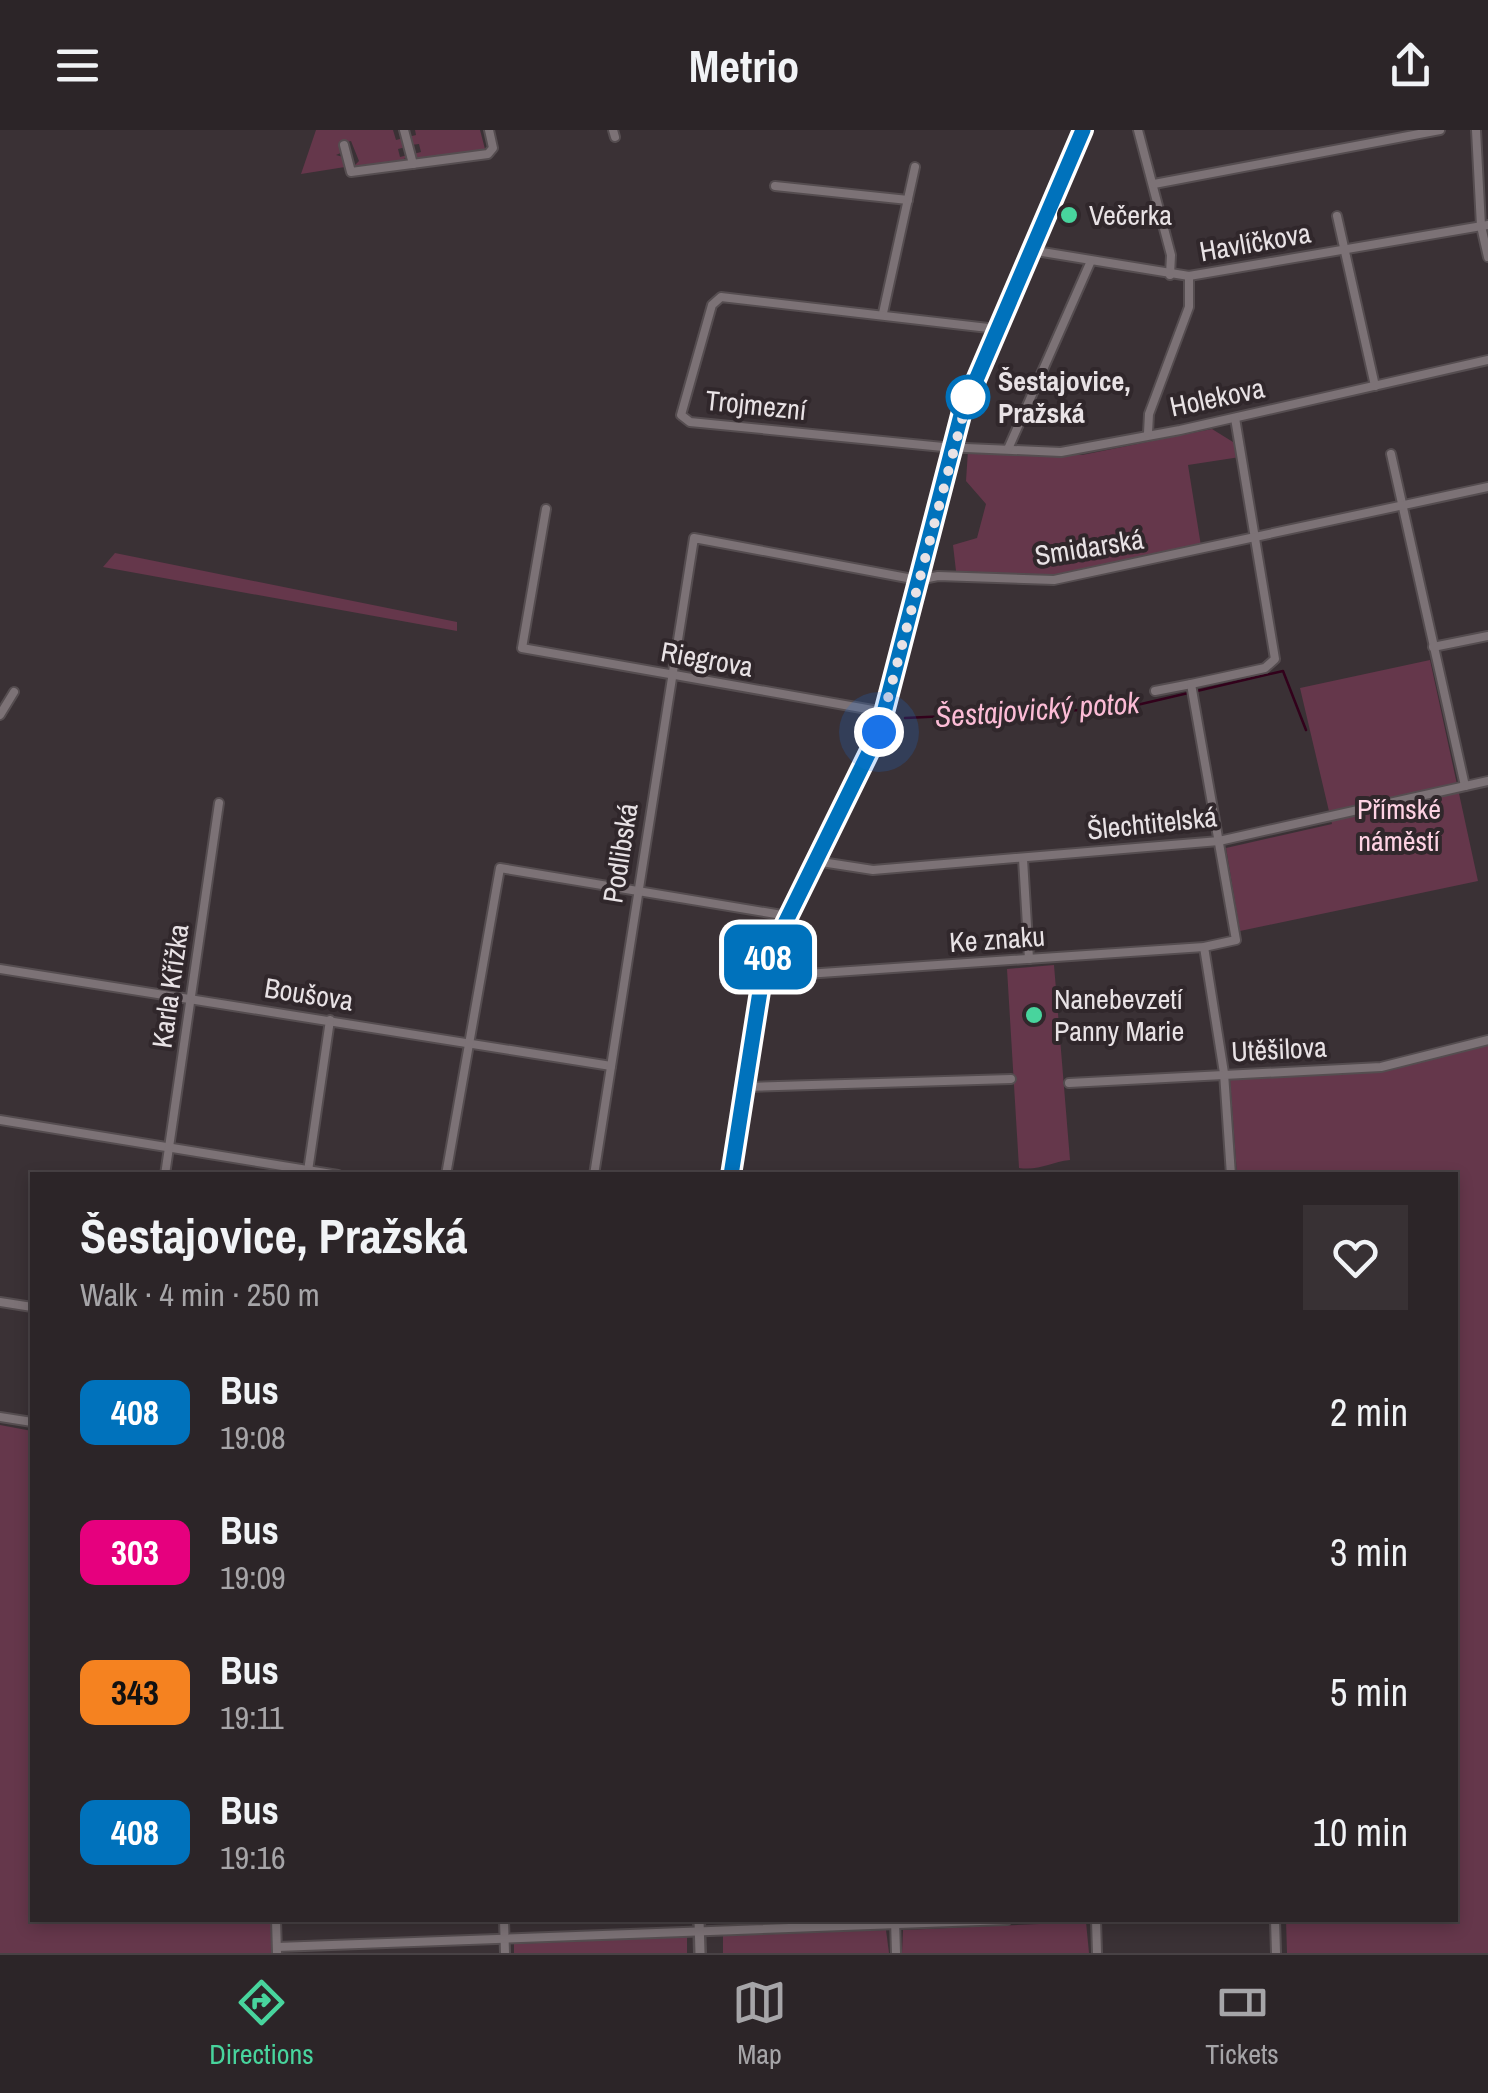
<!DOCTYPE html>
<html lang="en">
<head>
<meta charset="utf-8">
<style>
	:root { --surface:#2c2528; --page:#383134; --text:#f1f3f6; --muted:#a6a5a8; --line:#484245; --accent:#48d49d }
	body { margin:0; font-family:"Archivo Narrow",sans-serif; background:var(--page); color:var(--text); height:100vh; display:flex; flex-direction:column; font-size:38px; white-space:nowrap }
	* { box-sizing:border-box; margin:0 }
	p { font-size:32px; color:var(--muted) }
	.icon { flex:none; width:55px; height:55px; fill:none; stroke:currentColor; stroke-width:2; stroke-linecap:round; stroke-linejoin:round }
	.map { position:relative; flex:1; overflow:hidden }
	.panel { position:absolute; left:30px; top:1042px; width:1428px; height:750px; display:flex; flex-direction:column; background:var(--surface); border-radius:0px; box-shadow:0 5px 15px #0003,0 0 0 2px var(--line) }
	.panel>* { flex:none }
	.badge { padding:0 20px; border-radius:15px; font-size:35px; line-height:65px }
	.you { position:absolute; width:50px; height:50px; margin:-25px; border:8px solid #fff; border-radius:50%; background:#1a73e8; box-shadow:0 0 0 15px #1a73e833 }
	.map>.badge { position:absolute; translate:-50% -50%; box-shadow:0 0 0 5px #fff }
	.round { display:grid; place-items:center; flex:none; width:105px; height:105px; border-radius:0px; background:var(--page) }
	.headline { display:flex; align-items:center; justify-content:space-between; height:170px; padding:0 50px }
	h1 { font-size:48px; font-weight:700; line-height:75px }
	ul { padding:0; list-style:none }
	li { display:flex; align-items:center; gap:30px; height:140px; padding:0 50px }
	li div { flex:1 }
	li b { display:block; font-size:38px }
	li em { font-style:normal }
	li .badge { min-width:110px; font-weight:700; text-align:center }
	header { display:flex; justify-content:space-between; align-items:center; height:130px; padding:0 50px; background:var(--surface); font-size:45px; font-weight:700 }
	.menu { display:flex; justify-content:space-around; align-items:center; height:140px; border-top:2px solid var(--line); background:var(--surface); font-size:28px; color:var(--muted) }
	.menu a { display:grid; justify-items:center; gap:5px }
	.menu .on { color:var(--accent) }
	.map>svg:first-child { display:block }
	.green { fill:#65374b }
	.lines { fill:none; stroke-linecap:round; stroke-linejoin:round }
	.stream { stroke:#32011b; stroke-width:2.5 }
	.minor-casing { stroke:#554d50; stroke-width:12 }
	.tertiary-casing { stroke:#554d50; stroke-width:14 }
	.minor { stroke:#7c7276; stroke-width:8 }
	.tertiary { stroke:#7c7276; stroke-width:9 }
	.line-casing { stroke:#fff; stroke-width:22 }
	.line { stroke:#0072bc; stroke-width:15 }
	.walk { stroke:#e8e2e5; stroke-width:10; stroke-dasharray:0 18 }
	.poi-dot { fill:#48d49d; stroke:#30272b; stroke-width:4 }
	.stop-dot { fill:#fff; stroke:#0072bc; stroke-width:5 }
	.labels { text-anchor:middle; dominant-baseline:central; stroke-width:8; stroke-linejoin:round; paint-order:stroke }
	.poi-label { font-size:28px; fill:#e8e2e5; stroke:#30272b; text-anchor:start }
	.street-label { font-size:28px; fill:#e8e2e5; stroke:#30272b }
	.stop-label { font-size:28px; font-weight:bold; fill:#e8e2e5; stroke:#30272b; text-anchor:start }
	.park-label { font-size:28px; fill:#fed2e3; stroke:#30272b }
	.water-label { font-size:30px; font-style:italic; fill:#fcbcd6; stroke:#30272b }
</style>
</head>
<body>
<header><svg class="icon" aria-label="menu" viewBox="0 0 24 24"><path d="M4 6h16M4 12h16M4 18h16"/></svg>Metrio<svg class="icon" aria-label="share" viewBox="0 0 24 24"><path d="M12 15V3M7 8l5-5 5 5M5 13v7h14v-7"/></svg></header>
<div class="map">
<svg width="1488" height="1823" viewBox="0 0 1488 1823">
	<rect width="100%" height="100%" fill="#3a3135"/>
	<!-- green -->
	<g class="green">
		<polygon points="316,0 393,0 396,10 404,8 406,17 398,19 400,27 408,25 403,30 354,36 359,31 351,11 341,14 343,22 336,25 343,27 345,37 301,44"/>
		<polygon points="415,0 480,0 485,19 417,28 413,24 421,22 419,14 411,15 408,7 416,5"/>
		<polygon points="1212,299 1233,312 1240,327 1188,335 1201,416 1059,445 956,441 953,415 977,408 986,374 966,351 968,320 1082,325"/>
		<polygon points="115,423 457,492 457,501 103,437"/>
		<polygon points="1430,530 1478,751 1240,801 1226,718 1332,694 1300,558"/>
		<path d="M1054,835L1070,1030C1051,1032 1039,1041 1019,1038L1007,839Z"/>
		<polygon points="1488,915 1488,1823 1287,1823 1286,1790 1455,1790 1455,1045 1237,1045 1230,948 1379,942"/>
		<polygon points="0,1295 32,1301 32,1790 272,1790 273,1823 0,1823"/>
		<polygon points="1086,1792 1089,1823 902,1823 903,1800"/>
		<polygon points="886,1800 889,1823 723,1823 723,1806"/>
		<polygon points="687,1807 687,1823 514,1823 514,1814"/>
	</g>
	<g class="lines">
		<!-- stream -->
		<polyline class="stream" points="905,588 1124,578 1283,541 1306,600"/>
		<defs>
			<g id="minor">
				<polyline points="404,0 413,34"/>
				<polyline points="613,0 615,7"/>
				<polyline points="1138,0 1171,125 1170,145"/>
				<polyline points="1476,0 1481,96 1488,127"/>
				<polyline points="344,15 351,42 488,24 493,18 489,0"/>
				<polyline points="1154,54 1440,0"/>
				<polyline points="775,56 908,70"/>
				<polyline points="1337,86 1375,256"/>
				<polyline points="1030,120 1189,146 1488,95"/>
				<polyline points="883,183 915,37"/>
				<polyline points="997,199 721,167 712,175 681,285 690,292 943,317 1061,322 1180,300 1488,230"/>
				<polyline points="1148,303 1149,284 1189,177 1189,146"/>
				<polyline points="1008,319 1090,133"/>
				<polyline points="1391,324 1465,656"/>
				<polyline points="546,379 522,518 884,582"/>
				<polyline points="1433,517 1488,506"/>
				<polyline points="1155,561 1191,554"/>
				<polyline points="0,585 14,562"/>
				<polyline points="1023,729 1029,829"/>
				<polyline points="815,731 873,740 1219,711 1488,651"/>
				<polyline points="1204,817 1224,943 1231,1045"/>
				<polyline points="0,839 611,936"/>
				<polyline points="761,847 1204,817 1236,810 1191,554 1265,538 1275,529 1235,288"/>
				<polyline points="1069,953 1381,937 1488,910"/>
				<polyline points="744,957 1011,949"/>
				<polyline points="0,990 338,1045"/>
				<polyline points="308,1041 330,890"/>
				<polyline points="165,1045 219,673"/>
				<polyline points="446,1045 500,738 788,786"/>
				<polyline points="594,1045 694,408 918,450 938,446 1054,450 1488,357"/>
				<polyline points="0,1172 32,1177"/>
				<polyline points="0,1287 32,1292"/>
				<polyline points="276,1790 277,1823"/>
				<polyline points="504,1790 505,1823"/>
				<polyline points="895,1790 896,1823"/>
				<polyline points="1096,1790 1097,1823"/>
				<polyline points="1275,1790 1276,1823"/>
				<polyline points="277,1817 1007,1790"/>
			</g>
			<g id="tertiary">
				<polyline points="731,1045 764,835 879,602 961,285 1083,0"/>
				<polyline points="699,1790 700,1823"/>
			</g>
		</defs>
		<!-- minor casing -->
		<use href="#minor" class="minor-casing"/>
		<!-- tertiary casing -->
		<use href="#tertiary" class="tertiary-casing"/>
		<!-- minor -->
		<use href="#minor" class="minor"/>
		<!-- tertiary -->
		<use href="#tertiary" class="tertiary"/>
	</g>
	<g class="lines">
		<defs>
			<polyline id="line" points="731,1045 764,836 879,602 961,285 1083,0"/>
		</defs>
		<!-- line casing -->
		<use href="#line" class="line-casing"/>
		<!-- line -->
		<use href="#line" class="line"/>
		<!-- walk -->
		<polyline class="walk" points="879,602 968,267"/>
	</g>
	<!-- markers -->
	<g class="poi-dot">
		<circle cx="1069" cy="85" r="10"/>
		<circle cx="1034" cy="885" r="10"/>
	</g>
	<circle class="stop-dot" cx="968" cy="267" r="20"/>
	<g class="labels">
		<!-- poi labels -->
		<g class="poi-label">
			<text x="1089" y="85">Večerka</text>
			<text x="1054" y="869">Nanebevzetí<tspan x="1054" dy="32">Panny Marie</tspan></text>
		</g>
		<!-- street labels -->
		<g class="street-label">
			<text transform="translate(1255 112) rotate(-10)">Havlíčkova</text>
			<text transform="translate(1217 267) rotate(-12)">Holekova</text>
			<text transform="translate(756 275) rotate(6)">Trojmezní</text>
			<text transform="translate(1089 417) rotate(-9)">Smidarská</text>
			<text transform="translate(707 529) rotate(10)">Riegrova</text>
			<text transform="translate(1152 693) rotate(-6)">Šlechtitelská</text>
			<text transform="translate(620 723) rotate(-81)">Podlibská</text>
			<text transform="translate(997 809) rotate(-4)">Ke znaku</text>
			<text transform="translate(170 856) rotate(-82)">Karla Křížka</text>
			<text transform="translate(309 864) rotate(9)">Boušova</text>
			<text transform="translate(1279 919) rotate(-3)">Utěšilova</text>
		</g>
		<!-- stop labels -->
		<g class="stop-label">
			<text x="998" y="251">Šestajovice,<tspan x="998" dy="32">Pražská</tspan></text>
		</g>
		<!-- park labels -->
		<g class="park-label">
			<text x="1399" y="679">Přímské<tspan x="1399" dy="32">náměstí</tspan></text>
		</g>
		<!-- water labels -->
		<g class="water-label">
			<text transform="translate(1037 579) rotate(-4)">Šestajovický potok</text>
		</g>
	</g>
</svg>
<div class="you" style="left:879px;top:602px"></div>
<b class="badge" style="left:768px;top:827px;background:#0072bc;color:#fff">408</b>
<section class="panel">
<div class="headline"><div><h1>Šestajovice, Pražská</h1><p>Walk · 4 min · 250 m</p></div><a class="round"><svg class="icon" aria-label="heart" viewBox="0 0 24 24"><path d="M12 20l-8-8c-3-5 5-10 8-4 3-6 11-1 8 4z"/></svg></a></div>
<ul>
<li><span class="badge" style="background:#0072bc;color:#fff">408</span><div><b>Bus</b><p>19:08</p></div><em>2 min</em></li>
<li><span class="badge" style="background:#e6007e;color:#fff">303</span><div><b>Bus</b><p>19:09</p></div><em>3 min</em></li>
<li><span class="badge" style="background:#f58220;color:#111">343</span><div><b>Bus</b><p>19:11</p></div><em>5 min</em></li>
<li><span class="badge" style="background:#0072bc;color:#fff">408</span><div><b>Bus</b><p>19:16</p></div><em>10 min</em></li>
</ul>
</section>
</div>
<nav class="menu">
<a class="on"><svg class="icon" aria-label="directions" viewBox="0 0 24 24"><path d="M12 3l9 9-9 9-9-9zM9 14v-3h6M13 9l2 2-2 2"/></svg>Directions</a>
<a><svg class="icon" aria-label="map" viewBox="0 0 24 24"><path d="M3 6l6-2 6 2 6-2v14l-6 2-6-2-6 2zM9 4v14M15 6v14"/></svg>Map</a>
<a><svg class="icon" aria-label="tickets" viewBox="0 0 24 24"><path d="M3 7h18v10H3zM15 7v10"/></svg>Tickets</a>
</nav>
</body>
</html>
